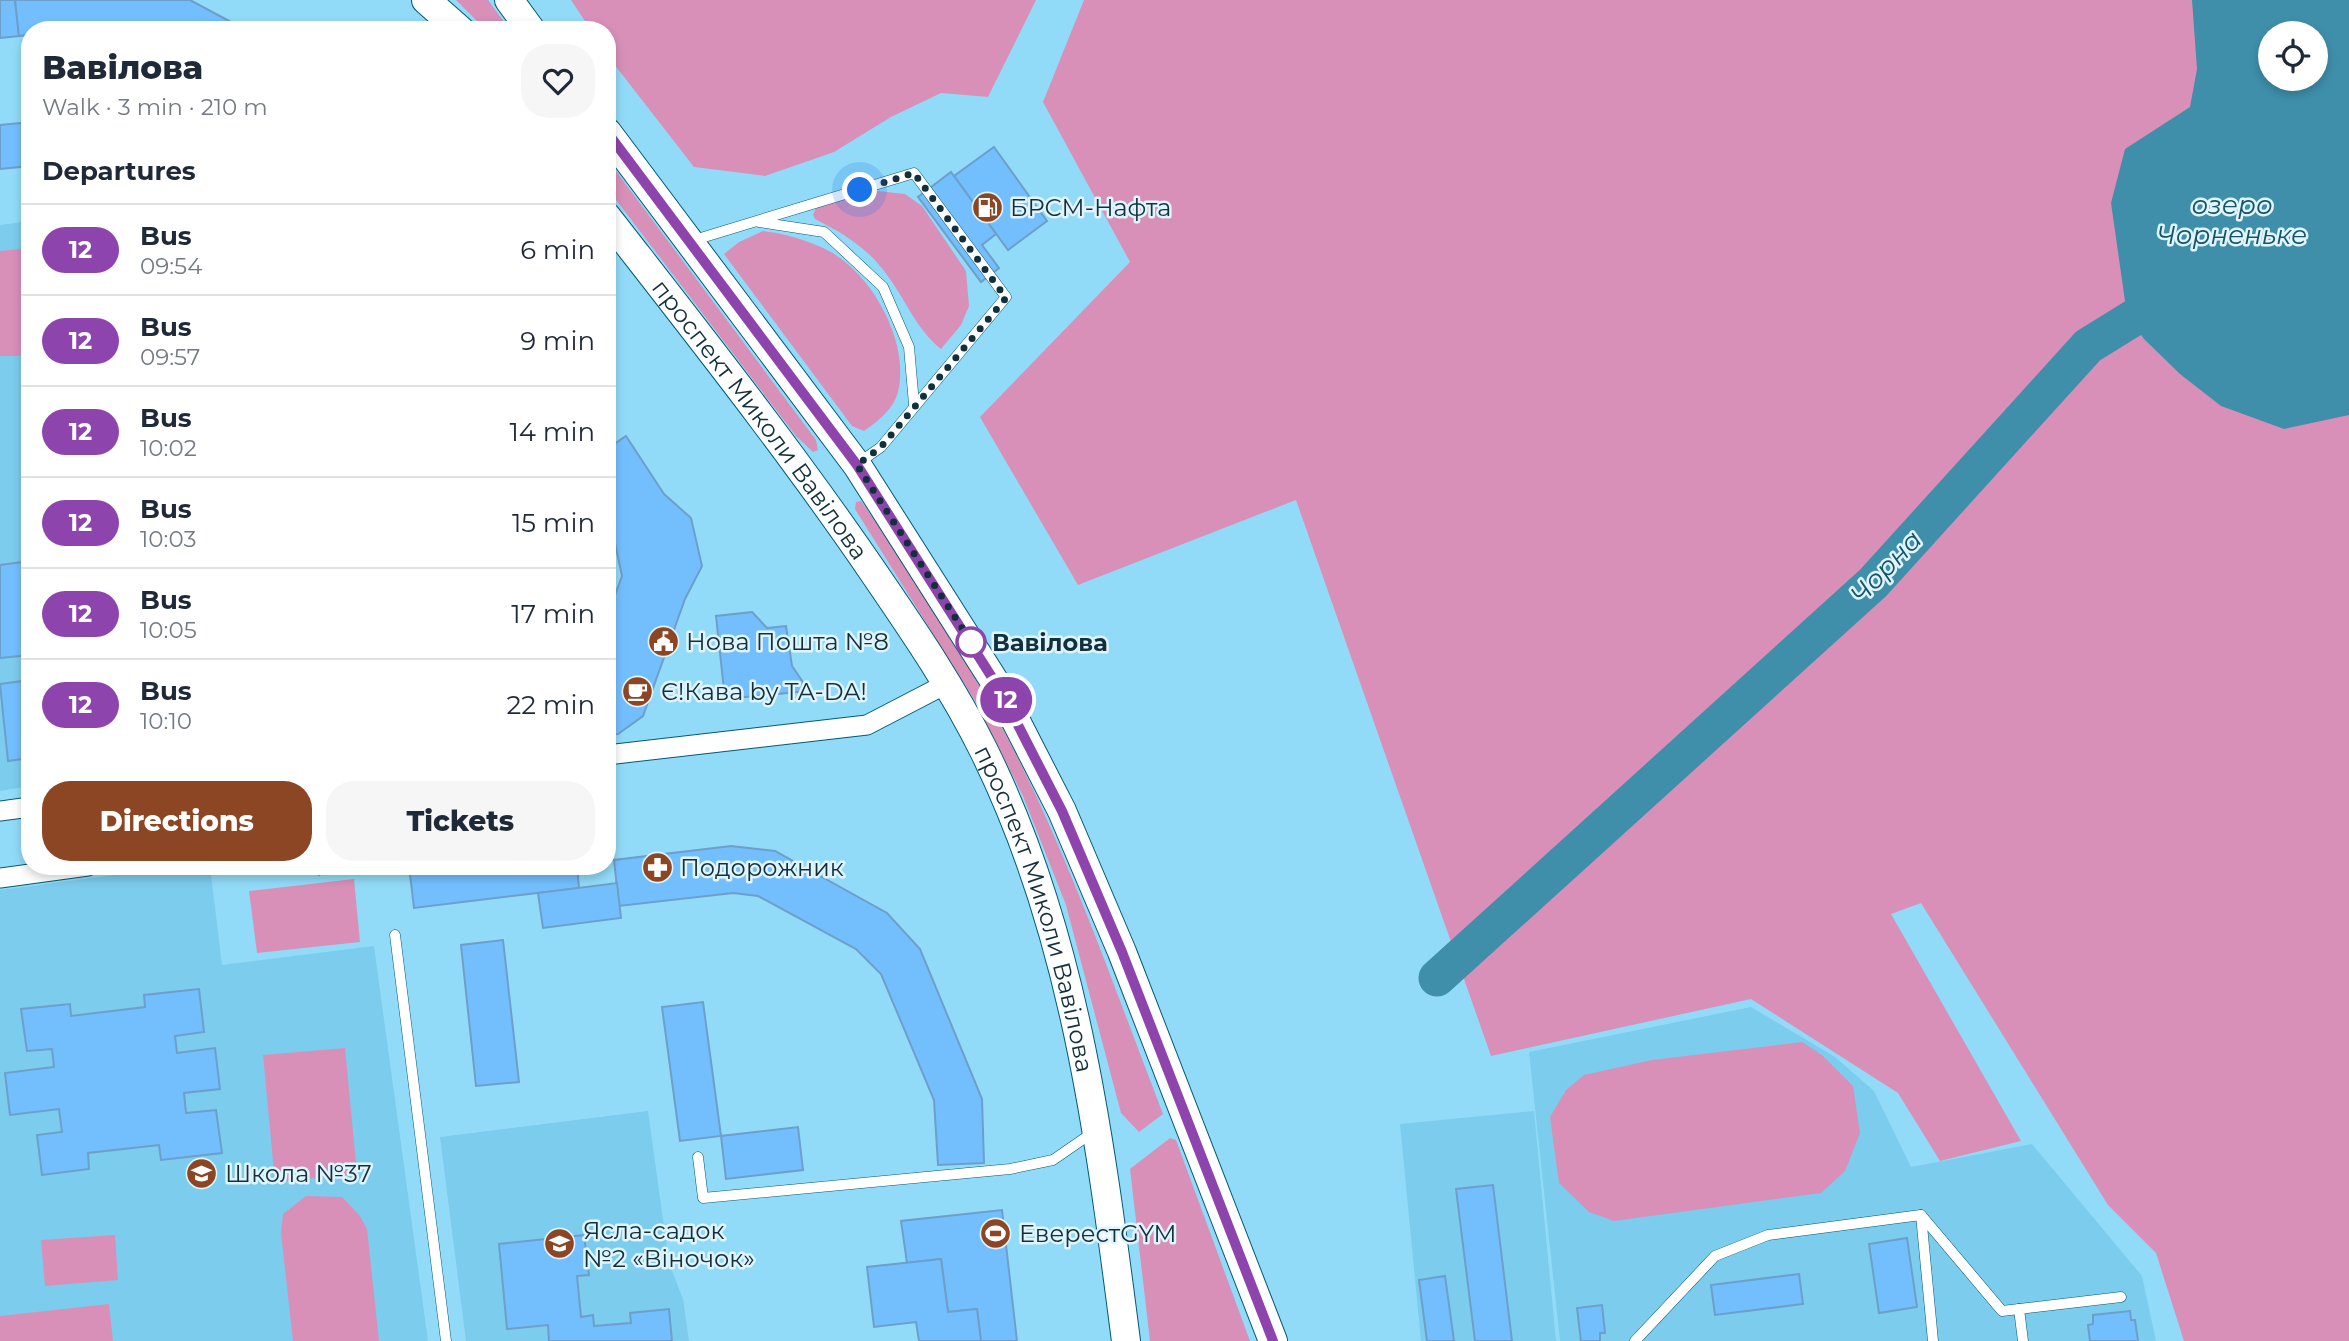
<!DOCTYPE html>
<html lang="en">
<head>
<meta charset="utf-8">
<style>
	:root { --surface:#fff; --page:#f6f6f7; --text:#1f2937; --muted:#747a83; --line:#e0e1e3; --accent:#8d4623 }
	body { margin:0; font-family:Montserrat,sans-serif; background:var(--page); color:var(--text); height:100vh; display:flex; flex-direction:column; font-size:26px; white-space:nowrap }
	* { box-sizing:border-box; margin:0 }
	p { font-size:23px; color:var(--muted) }
	.icon { flex:none; width:38px; height:38px; fill:none; stroke:currentColor; stroke-width:2; stroke-linecap:round; stroke-linejoin:round }
	.map { position:relative; flex:1; overflow:hidden }
	.drawer { position:absolute; left:21px; top:21px; width:595px; height:854px; display:flex; flex-direction:column; background:var(--surface); border-radius:28px; box-shadow:0 4px 10px #0003 }
	.drawer>* { flex:none }
	.badge { padding:0 14px; border-radius:23px; font-size:24px; line-height:46px }
	.fabs { position:absolute; left:2258px; top:21px; display:grid; gap:14px }
	.fabs a { display:grid; place-items:center; width:70px; height:70px; border-radius:50%; background:var(--surface); box-shadow:0 4px 10px #0003; font-size:35px }
	.you { position:absolute; width:35px; height:35px; margin:-18px; border:5px solid #fff; border-radius:50%; background:#1a73e8; box-shadow:0 0 0 10px #1a73e833 }
	.map>.badge { position:absolute; translate:-50% -50%; box-shadow:0 0 0 4px #fff }
	h2 { padding:0 21px; font-size:26px; line-height:63px }
	.round { display:grid; place-items:center; flex:none; width:74px; height:74px; border-radius:28px; background:var(--page) }
	.overview { display:flex; align-items:center; justify-content:space-between; height:119px; padding:0 21px }
	h1 { font-size:33px; font-weight:800; line-height:52px }
	.cta { display:flex; gap:14px; margin-top:auto; padding:14px 21px }
	.cta a { flex:1; height:80px; border-radius:28px; background:var(--accent); color:#fff; font-size:28px; font-weight:800; line-height:80px; text-align:center }
	.cta a+a { background:var(--page); color:var(--text) }
	ul { padding:0; list-style:none }
	li { display:flex; align-items:center; gap:21px; height:91px; padding:0 21px; border-top:2px solid var(--line) }
	li div { flex:1 }
	li b { display:block; font-size:26px }
	li em { font-style:normal }
	li .badge { min-width:77px; font-weight:700; text-align:center }
	.map>svg:first-child { display:block }
	.built { fill:#7ccced }
	.green { fill:#d890b8; fill-rule:evenodd }
	.water { fill:#3f8fab; fill-rule:evenodd }
	.lines { fill:none; stroke-linecap:round; stroke-linejoin:round }
	.river { stroke:#3f8fab; stroke-width:37 }
	.building { fill:#73bffe; stroke:#6d9fca; stroke-width:2 }
	.lane-casing { stroke:#005a73; stroke-width:11 }
	.street-casing { stroke:#005a73; stroke-width:21 }
	.secondary-casing { stroke:#005a73; stroke-width:30 }
	.lane { stroke:#fff; stroke-width:10 }
	.street { stroke:#fff; stroke-width:19 }
	.secondary { stroke:#fff; stroke-width:28 }
	.line-casing { stroke:#fff; stroke-width:16 }
	.line { stroke:#8e44ad; stroke-width:10 }
	.walk { stroke:#12303c; stroke-width:7; stroke-dasharray:0 12.6 }
	.stop-dot { fill:#fff; stroke:#8e44ad; stroke-width:3.5 }
	.labels { text-anchor:middle; dominant-baseline:central; stroke-width:5; stroke-linejoin:round; paint-order:stroke }
	.poi-label { font-size:24px; fill:#12303c; stroke:#dff4fd; text-anchor:start }
	.street-label { font-size:24px; fill:#12303c; stroke:#dff4fd }
	.stop-label { font-size:24px; font-weight:bold; fill:#12303c; stroke:#dff4fd; text-anchor:start }
	.water-label { font-size:26px; font-style:italic; fill:#145469; stroke:#dff4fd }
</style>
</head>
<body>
<div class="map">
<svg width="2349" height="1341" viewBox="0 0 2349 1341">
	<rect width="100%" height="100%" fill="#92dbf8"/>
	<!-- built -->
	<g class="built">
		<polygon points="30,221 30,786 0,791 0,225"/>
		<polygon points="183,866 210,866 222,965 374,946 428,1341 0,1341 0,890"/>
		<polygon points="1751,1007 1835,1057 1874,1091 1911,1167 2032,1144 2142,1276 2156,1341 1560,1341 1529,1052"/>
		<polygon points="648,1111 669,1263 683,1299 689,1341 466,1341 440,1137"/>
		<polygon points="1534,1111 1556,1341 1421,1341 1400,1124"/>
	</g>
	<!-- green -->
	<g class="green">
		<polygon points="456,0 488,0 510,30 486,30"/>
		<polygon points="571,0 1036,0 988,97 941,93 891,117 834,152 765,176 694,167 607,55 607,30 591,30"/>
		<path d="M1084,0H2349V1341H2184L2156,1253L2108,1205L1921,903L1891,914L2021,1141L1940,1161L1898,1093L1751,999L1491,1056L1296,500L1078,585L980,417L1130,262L1043,102ZM2270,33H2315V79H2270Z"/>
		<polygon points="607,159 816,440 818,450 813,452 796,436 607,188"/>
		<path d="M878,191L905,194L922,206L966,271L969,306L961,325L941,349C916,329 906,300 887,275C869,249 843,233 815,219L813,215L816,208L856,194Z"/>
		<path d="M763,231C786,234 808,240 829,251C872,274 910,342 898,392C893,410 878,421 864,431L852,426L724,254L739,242Z"/>
		<polygon points="30,248 30,356 0,356 0,251"/>
		<path d="M861,501C911,571 959,645 999,722C1066,846 1112,982 1163,1114L1139,1132L1121,1113L1066,905L1023,796L975,701L855,509L856,502Z"/>
		<polygon points="354,879 360,942 257,953 249,891"/>
		<polygon points="1802,1042 1822,1055 1853,1086 1860,1133 1845,1171 1821,1193 1614,1221 1589,1212 1559,1183 1550,1117 1566,1090 1584,1075 1652,1060"/>
		<polygon points="345,1048 357,1174 275,1182 263,1055"/>
		<polygon points="1170,1138 1176,1140 1250,1341 1150,1341 1130,1169"/>
		<polygon points="306,1196 342,1197 360,1216 367,1229 379,1341 293,1341 281,1233 283,1214"/>
		<polygon points="115,1235 118,1280 45,1286 41,1240"/>
		<polygon points="109,1304 113,1341 0,1341 0,1316"/>
	</g>
	<!-- water -->
	<path class="water" d="M2192,0H2349V415L2284,429L2221,406L2180,374L2144,339L2127,315L2111,203L2125,149L2190,107L2197,69ZM2270,33H2315V79H2270Z"/>
	<g class="lines">
		<!-- river -->
		<polyline class="river" points="1437,978 1873,583 2088,346 2172,294"/>
	</g>
	<!-- building -->
	<g class="building">
		<polygon points="0,0 15,0 19,36 0,38"/>
		<polygon points="15,0 190,0 246,30 87,28 30,30 30,35 19,36"/>
		<polygon points="30,122 30,166 0,169 0,125"/>
		<polygon points="994,147 1047,221 1008,250 954,176"/>
		<polygon points="951,172 996,234 982,245 999,268 981,282 918,197"/>
		<polygon points="626,436 664,494 691,518 702,566 685,599 643,716 618,734 607,735 607,617 622,576 612,529 607,522 607,449"/>
		<polygon points="30,561 30,655 0,658 0,565"/>
		<polygon points="752,612 767,628 786,626 792,666 809,691 725,699 716,616"/>
		<polygon points="30,680 30,758 8,761 0,684"/>
		<polygon points="731,846 775,851 887,913 920,949 982,1099 984,1163 938,1165 934,1100 881,974 856,949 758,896 733,893 619,906 614,860"/>
		<polygon points="310,866 334,866 331,869 327,867 319,875"/>
		<polygon points="409,866 577,866 579,888 414,908"/>
		<polygon points="617,883 621,918 543,928 538,893"/>
		<polygon points="503,940 519,1082 476,1086 461,945"/>
		<polygon points="199,989 204,1032 175,1036 177,1053 215,1048 220,1089 184,1093 186,1113 216,1110 222,1153 161,1160 159,1145 88,1153 89,1169 42,1175 37,1135 62,1132 59,1109 10,1115 5,1073 54,1067 52,1049 27,1051 21,1009 70,1004 71,1016 145,1007 144,995"/>
		<polygon points="703,1002 721,1136 680,1141 662,1007"/>
		<polygon points="798,1127 803,1170 726,1179 721,1136"/>
		<polygon points="1493,1185 1512,1341 1475,1341 1456,1189"/>
		<polygon points="1002,1210 1017,1341 981,1341 977,1309 948,1312 941,1259 907,1263 901,1221"/>
		<polygon points="584,1235 589,1275 577,1276 581,1317 593,1315 594,1326 631,1323 630,1313 669,1309 672,1341 549,1341 548,1325 507,1329 499,1244"/>
		<polygon points="1907,1238 1917,1307 1879,1313 1869,1244"/>
		<polygon points="941,1259 948,1312 977,1309 981,1341 919,1341 916,1322 874,1327 867,1267"/>
		<polygon points="1799,1274 1803,1304 1715,1315 1711,1285"/>
		<polygon points="1445,1276 1454,1341 1427,1341 1419,1280"/>
		<polygon points="1602,1305 1605,1333 1600,1333 1600,1341 1581,1341 1577,1308"/>
		<polygon points="2130,1311 2131,1320 2135,1320 2138,1341 2090,1341 2088,1325 2093,1324 2093,1315"/>
	</g>
	<g class="lines">
		<defs>
			<g id="lane">
				<polyline points="759,222 824,232 883,287 909,347 914,404"/>
				<polyline points="691,241 914,173 1006,297 881,447 857,464"/>
				<polyline points="395,935 446,1341"/>
				<polyline points="698,1157 703,1198 1010,1169 1053,1160 1092,1133"/>
				<polyline points="1921,1215 2002,1311 2121,1297"/>
				<polyline points="2019,1309 2023,1341"/>
				<polyline points="1635,1341 1715,1256 1768,1235 1921,1215 1933,1341"/>
			</g>
			<g id="street">
				<polyline points="607,755 867,725 946,684"/>
				<polyline points="0,811 30,807"/>
				<polyline points="0,878 88,866"/>
			</g>
			<g id="secondary">
				<polyline points="426,0 460,30"/>
				<polyline points="509,0 531,30"/>
				<polyline points="607,132 857,465 1000,690 1062,811 1122,952 1273,1341"/>
				<path id="s1" d="M607,217C698,334 790,450 874,573C913,630 953,688 984,751C1075,935 1100,1140 1126,1341"/>
			</g>
		</defs>
		<!-- lane casing -->
		<use href="#lane" class="lane-casing"/>
		<!-- street casing -->
		<use href="#street" class="street-casing"/>
		<!-- secondary casing -->
		<use href="#secondary" class="secondary-casing"/>
		<!-- lane -->
		<use href="#lane" class="lane"/>
		<!-- street -->
		<use href="#street" class="street"/>
		<!-- secondary -->
		<use href="#secondary" class="secondary"/>
	</g>
	<g class="lines">
		<defs>
			<polyline id="line" points="607,132 857,465 1000,690 1062,811 1122,952 1273,1341"/>
		</defs>
		<!-- line casing -->
		<use href="#line" class="line-casing"/>
		<!-- line -->
		<use href="#line" class="line"/>
		<!-- walk -->
		<polyline class="walk" points="860,190 914,173 1006,298 881,447 857,465 971,642"/>
	</g>
	<!-- icons -->
	<defs>
		<symbol id="fuel-disc" viewBox="-11 -11 22 22"><circle r="9.5" fill="#8d4623" stroke="#dff4fd"/><path d="M-5.5-6h7V0h2V4h1.3V-2.5L3-4.5l.8-.8L6-3V5H2.5V1h-1V6h-7ZM-4.2-4.7v3.2H.2V-4.7Z" fill="#fff"/></symbol>
		<symbol id="civic-disc" viewBox="-11 -11 22 22"><circle r="9.5" fill="#8d4623" stroke="#dff4fd"/><path d="M-.6-6.5H3V-4.5H.6V-3L4-1V1h2V6H-6V1h2V-1L-.6-3ZM-1.2 2.5V6h2.4V2.5Z" fill="#fff"/></symbol>
		<symbol id="cafe-disc" viewBox="-11 -11 22 22"><circle r="9.5" fill="#8d4623" stroke="#dff4fd"/><path d="M-5.5-4.5H6V0H3Q3 3.5 0 3.5H-2.5Q-5.5 3.5-5.5 0ZM3-3.2v2h1.7v-2ZM-6 4.5H4V6H-6Z" fill="#fff"/></symbol>
		<symbol id="pharmacy-disc" viewBox="-11 -11 22 22"><circle r="9.5" fill="#8d4623" stroke="#dff4fd"/><path d="M-2-6h4v4h4v4h-4v4h-4v-4h-4v-4h4Z" fill="#fff"/></symbol>
		<symbol id="school-disc" viewBox="-11 -11 22 22"><circle r="9.5" fill="#8d4623" stroke="#dff4fd"/><path d="M0-5L7-2L0 1L-7-2ZM-4 1L0 2.5L4 1V4Q0 6-4 4Z" fill="#fff"/></symbol>
		<symbol id="stadium-disc" viewBox="-11 -11 22 22"><circle r="9.5" fill="#8d4623" stroke="#dff4fd"/><path d="M0-5a6.5 5 0 1 0 0 10a6.5 5 0 1 0 0-10ZM-3.5-1.8h7v3.6h-7Z" fill="#fff"/></symbol>
	</defs>
	<g fill-rule="evenodd">
		<use href="#fuel-disc" x="970" y="190" width="35" height="35"/>
		<use href="#civic-disc" x="646" y="624" width="35" height="35"/>
		<use href="#cafe-disc" x="620" y="674" width="35" height="35"/>
		<use href="#pharmacy-disc" x="640" y="850" width="35" height="35"/>
		<use href="#school-disc" x="184" y="1156" width="35" height="35"/>
		<use href="#stadium-disc" x="978" y="1216" width="35" height="35"/>
		<use href="#school-disc" x="542" y="1226" width="35" height="35"/>
	</g>
	<!-- markers -->
	<circle class="stop-dot" cx="971" cy="642" r="14"/>
	<g class="labels">
		<!-- poi labels -->
		<g class="poi-label">
			<text x="1010" y="207">БРСМ-Нафта</text>
			<text x="686" y="641">Нова Пошта №8</text>
			<text x="661" y="691">Є!Кава by TA-DA!</text>
			<text x="680" y="867">Подорожник</text>
			<text x="225" y="1173">Школа №37</text>
			<text x="583" y="1230">Ясла-садок<tspan x="583" dy="28">№2 «Віночок»</tspan></text>
			<text x="1019" y="1233">ЕверестGYM</text>
		</g>
		<!-- street labels -->
		<g class="street-label">
			<text stroke="none"><textPath href="#s1" startOffset="254">проспект Миколи Вавілова</textPath></text>
			<text stroke="none"><textPath href="#s1" startOffset="821">проспект Миколи Вавілова</textPath></text>
		</g>
		<!-- stop labels -->
		<g class="stop-label">
			<text x="992" y="642">Вавілова</text>
		</g>
		<!-- water labels -->
		<g class="water-label">
			<text x="2232" y="205">озеро<tspan x="2232" dy="30">Чорненьке</tspan></text>
			<text transform="translate(1886 567) rotate(-46)">Чорна</text>
		</g>
	</g>
</svg>
<div class="fabs">
<a><svg class="icon" aria-label="locate" viewBox="0 0 24 24"><circle cx="12" cy="12" r="6"/><path d="M12 2v4M12 18v4M2 12h4M18 12h4"/></svg></a>
</div>
<div class="you" style="left:860px;top:190px"></div>
<b class="badge" style="left:1006px;top:700px;background:#8e44ad;color:#fff">12</b>
<section class="drawer">
<div class="overview"><div><h1>Вавілова</h1><p>Walk · 3 min · 210 m</p></div><a class="round"><svg class="icon" aria-label="heart" viewBox="0 0 24 24"><path d="M12 20l-8-8c-3-5 5-10 8-4 3-6 11-1 8 4z"/></svg></a></div>
<h2>Departures</h2>
<ul>
<li><span class="badge" style="background:#8e44ad;color:#fff">12</span><div><b>Bus</b><p>09:54</p></div><em>6 min</em></li>
<li><span class="badge" style="background:#8e44ad;color:#fff">12</span><div><b>Bus</b><p>09:57</p></div><em>9 min</em></li>
<li><span class="badge" style="background:#8e44ad;color:#fff">12</span><div><b>Bus</b><p>10:02</p></div><em>14 min</em></li>
<li><span class="badge" style="background:#8e44ad;color:#fff">12</span><div><b>Bus</b><p>10:03</p></div><em>15 min</em></li>
<li><span class="badge" style="background:#8e44ad;color:#fff">12</span><div><b>Bus</b><p>10:05</p></div><em>17 min</em></li>
<li><span class="badge" style="background:#8e44ad;color:#fff">12</span><div><b>Bus</b><p>10:10</p></div><em>22 min</em></li>
</ul>
<div class="cta"><a>Directions</a><a>Tickets</a></div>
</section>
</div>
</body>
</html>
